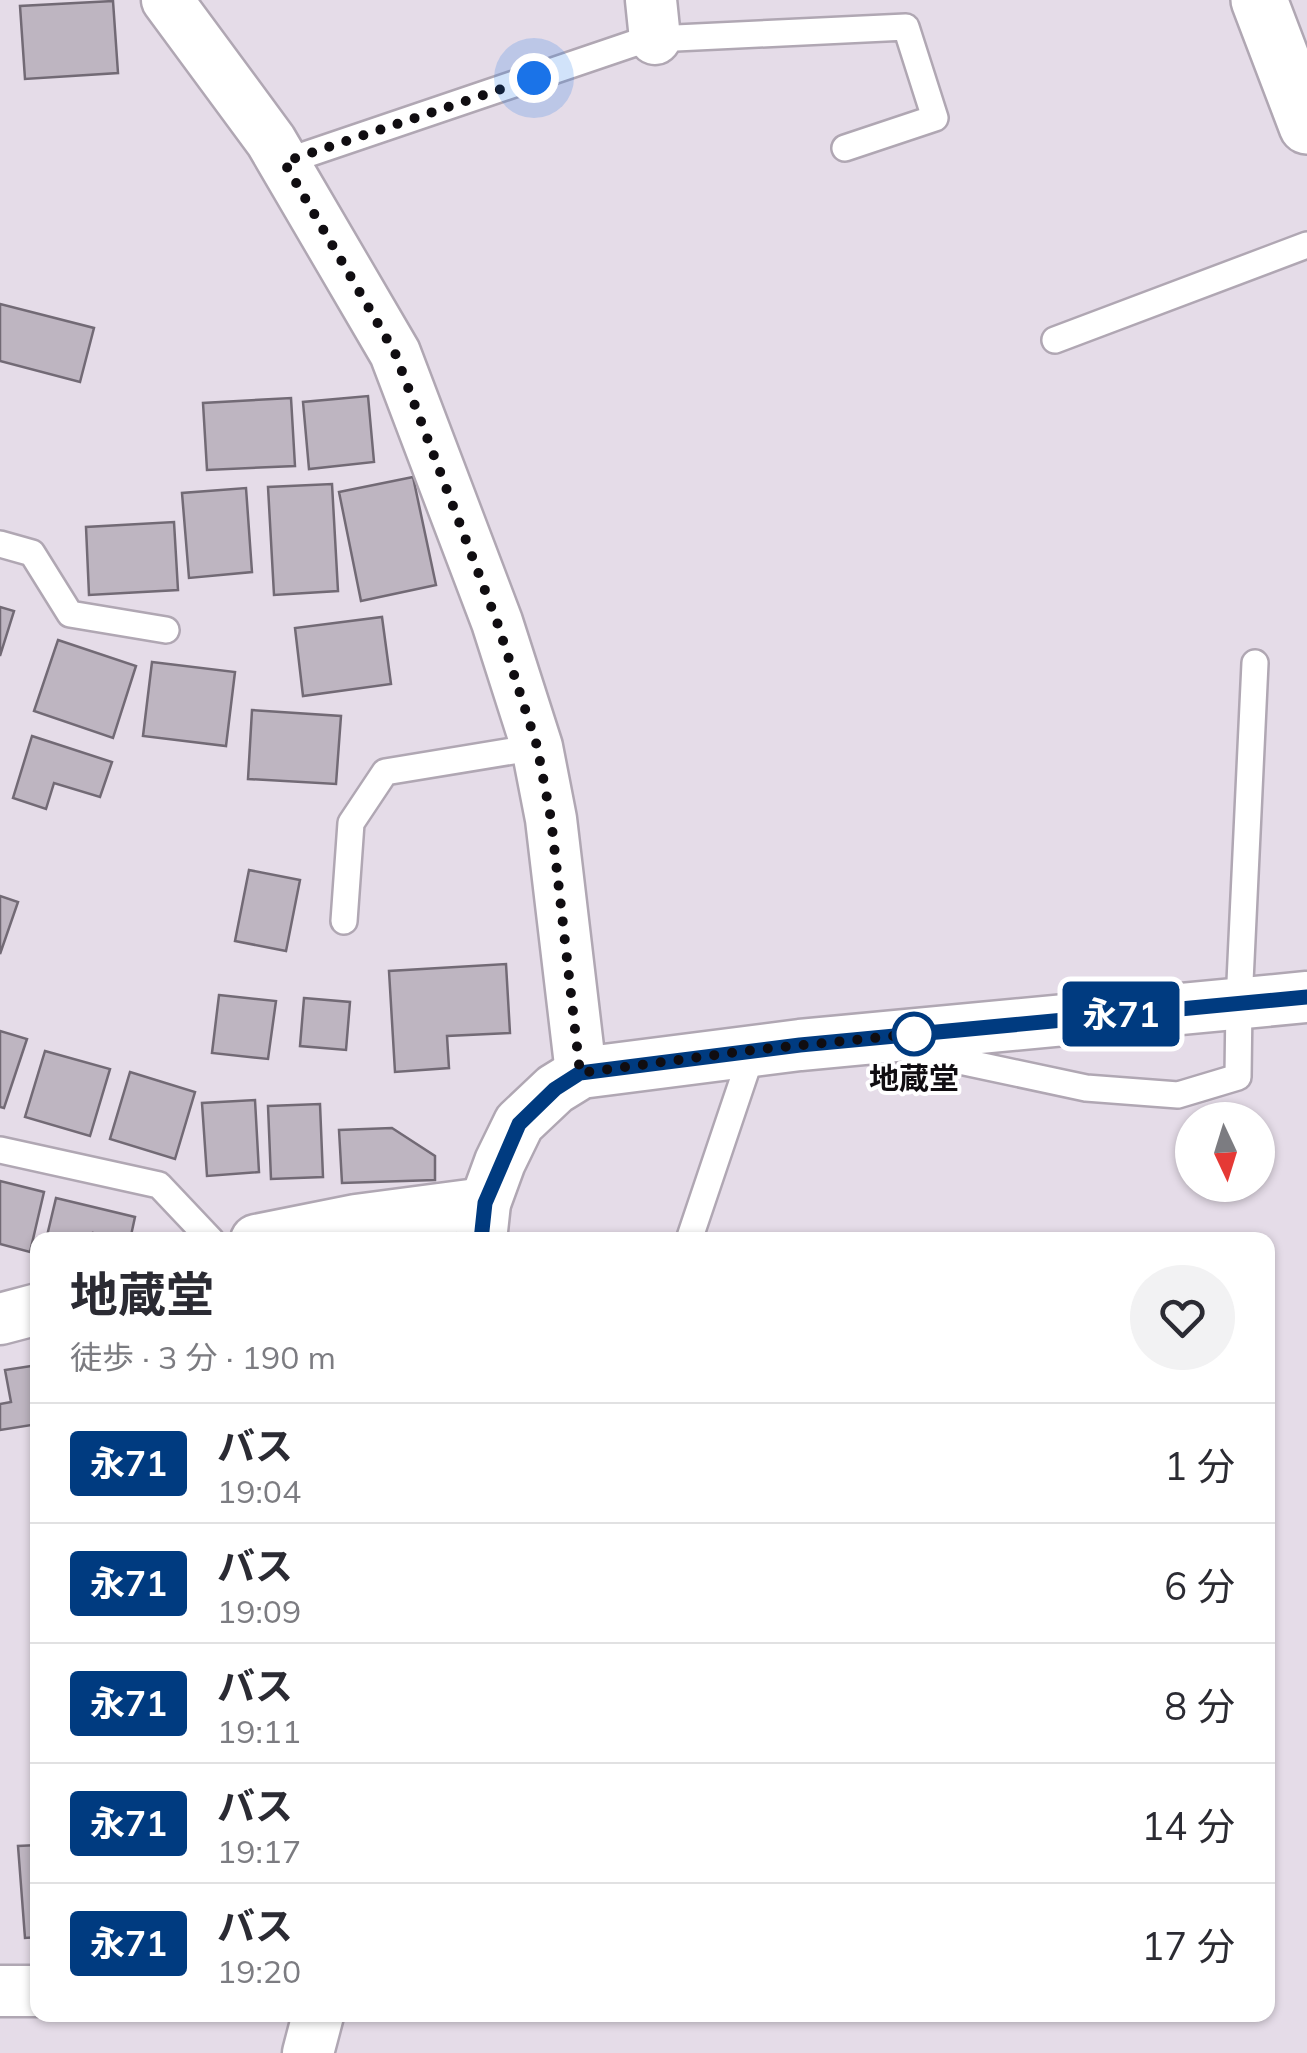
<!DOCTYPE html>
<html lang="ja">
<head>
<meta charset="utf-8">
<style>
	:root { --surface:#fff; --page:#f2f2f3; --text:#2b2b33; --muted:#7c7c81; --line:#e1e1e2 }
	body { margin:0; font-family:Mulish,"Noto Sans JP",sans-serif; background:var(--page); color:var(--text); height:100vh; display:flex; flex-direction:column; font-size:38px; white-space:nowrap }
	* { box-sizing:border-box; margin:0 }
	p { font-size:32px; color:var(--muted) }
	.icon { flex:none; width:55px; height:55px; fill:none; stroke:currentColor; stroke-width:2; stroke-linecap:round; stroke-linejoin:round }
	.map { position:relative; flex:1; overflow:hidden }
	.sheet { position:absolute; left:30px; top:1232px; width:1245px; height:790px; display:flex; flex-direction:column; background:var(--surface); border-radius:20px; box-shadow:0 2px 8px #0004 }
	.sheet>* { flex:none }
	.badge { padding:0 20px; border-radius:8px; font-size:35px; line-height:65px }
	.needle { width:65px; rotate:176deg }
	.tools { position:absolute; left:1175px; top:1102px; display:grid; gap:20px }
	.tools a { display:grid; place-items:center; width:100px; height:100px; border-radius:50%; background:var(--surface); box-shadow:0 2px 8px #0004; font-size:50px }
	.you { position:absolute; width:50px; height:50px; margin:-25px; border:8px solid #fff; border-radius:50%; background:#1a73e8; box-shadow:0 0 0 15px #1a73e833 }
	.map>.badge { position:absolute; translate:-50% -50%; box-shadow:0 0 0 5px #fff }
	.round { display:grid; place-items:center; flex:none; width:105px; height:105px; border-radius:52px; background:var(--page) }
	.head { display:flex; align-items:center; justify-content:space-between; height:170px; padding:0 40px }
	h1 { font-size:48px; font-weight:700; line-height:75px }
	ul { padding:0; list-style:none }
	li { display:flex; align-items:center; gap:30px; height:120px; padding:0 40px; border-top:2px solid var(--line) }
	li div { flex:1 }
	li b { display:block; font-size:38px }
	li em { font-style:normal }
	li .badge { min-width:110px; font-weight:700; text-align:center }
	.map>svg:first-child { display:block }
	.building { fill:#beb5c1; stroke:#726a75; stroke-width:2.5 }
	.lines { fill:none; stroke-linecap:round; stroke-linejoin:round }
	.lane-casing { stroke:#b0a7b3; stroke-width:30 }
	.street-casing { stroke:#b0a7b3; stroke-width:55 }
	.secondary-casing { stroke:#b0a7b3; stroke-width:60 }
	.lane { stroke:#fff; stroke-width:25 }
	.street { stroke:#fff; stroke-width:50 }
	.secondary { stroke:#fff; stroke-width:55 }
	.line-casing { stroke:#fff; stroke-width:22 }
	.line { stroke:#003b80; stroke-width:15 }
	.walk { stroke:#100d11; stroke-width:10; stroke-dasharray:0 18 }
	.stop-dot { fill:#fff; stroke:#003b80; stroke-width:5 }
	.labels { text-anchor:middle; dominant-baseline:central; stroke-width:8; stroke-linejoin:round; paint-order:stroke }
	.stop-label { font-size:30px; font-weight:bold; fill:#100d11; stroke:#fff }
</style>
</head>
<body>
<div class="map">
<svg width="1307" height="2053" viewBox="0 0 1307 2053">
	<rect width="100%" height="100%" fill="#e5dce8"/>
	<!-- building -->
	<g class="building">
		<polygon points="113,1 118,73 25,79 20,6"/>
		<polygon points="0,304 94,328 80,382 0,361"/>
		<polygon points="368,396 374,462 309,469 303,402"/>
		<polygon points="291,398 295,466 207,470 203,403"/>
		<polygon points="413,477 436,585 361,601 339,492"/>
		<polygon points="332,484 338,591 274,595 268,487"/>
		<polygon points="246,488 252,572 189,578 182,493"/>
		<polygon points="174,522 178,590 89,595 86,527"/>
		<polygon points="0,607 14,611 0,656"/>
		<polygon points="382,617 391,684 303,696 295,628"/>
		<polygon points="58,640 136,666 113,738 34,711"/>
		<polygon points="152,662 235,672 226,746 143,736"/>
		<polygon points="252,710 341,716 336,784 248,779"/>
		<polygon points="32,736 112,762 100,797 54,783 46,809 13,798"/>
		<polygon points="249,870 300,880 286,951 235,941"/>
		<polygon points="0,896 18,902 0,954"/>
		<polygon points="506,964 510,1033 447,1036 449,1068 395,1072 389,971"/>
		<polygon points="219,995 276,1001 268,1059 212,1053"/>
		<polygon points="304,998 350,1002 346,1050 300,1046"/>
		<polygon points="0,1031 27,1039 4,1108 0,1107"/>
		<polygon points="45,1051 110,1069 90,1136 25,1117"/>
		<polygon points="130,1072 195,1092 175,1159 110,1139"/>
		<polygon points="255,1100 259,1172 207,1176 202,1103"/>
		<polygon points="320,1104 323,1177 271,1179 268,1106"/>
		<polygon points="392,1128 435,1156 435,1180 342,1183 339,1130"/>
		<polygon points="0,1181 44,1192 30,1252 0,1244"/>
		<polygon points="56,1198 135,1217 130,1240 93,1233 92,1240 46,1240"/>
		<polygon points="38,1365 38,1424 0,1430 0,1404 11,1402 5,1370"/>
		<polygon points="38,1845 38,1937 25,1938 18,1846"/>
	</g>
	<g class="lines">
		<defs>
			<g id="lane">
				<polyline points="284,162 641,41 655,39 906,27 935,118 845,148"/>
				<polyline points="1055,340 1307,245"/>
				<polyline points="0,544 32,553 70,614 166,630"/>
				<polyline points="344,921 351,823 385,772 537,747"/>
				<polyline points="908,1050 1086,1088 1178,1095 1238,1077 1239,1003 1255,663"/>
				<polyline points="0,1150 159,1185 211,1240"/>
				<polyline points="689,1240 753,1050"/>
			</g>
			<g id="street">
				<polyline points="167,0 271,141 395,353 497,622 537,747 551,819 581,1073"/>
				<polyline points="651,0 655,39"/>
				<polyline points="256,1240 356,1220 485,1203"/>
				<polyline points="481,1240 485,1203 500,1162 519,1123 555,1089 581,1073 800,1045 1307,997"/>
				<polyline points="0,1319 38,1309"/>
				<polyline points="0,1991 38,1991"/>
				<polyline points="308,2053 318,2015"/>
			</g>
			<polyline id="secondary" points="1259,0 1307,126"/>
		</defs>
		<!-- lane casing -->
		<use href="#lane" class="lane-casing"/>
		<!-- street casing -->
		<use href="#street" class="street-casing"/>
		<!-- secondary casing -->
		<use href="#secondary" class="secondary-casing"/>
		<!-- lane -->
		<use href="#lane" class="lane"/>
		<!-- street -->
		<use href="#street" class="street"/>
		<!-- secondary -->
		<use href="#secondary" class="secondary"/>
	</g>
	<g class="lines">
		<defs>
			<polyline id="line" points="481,1240 485,1203 519,1124 555,1089 580,1073 800,1045 1307,997"/>
		</defs>
		<!-- line casing -->
		<use href="#line" class="line-casing"/>
		<!-- line -->
		<use href="#line" class="line"/>
		<!-- walk -->
		<polyline class="walk" points="534,78 284,162 395,353 497,622 537,746 551,819 580,1073 753,1050 914,1034"/>
	</g>
	<!-- markers -->
	<circle class="stop-dot" cx="914" cy="1034" r="20"/>
	<g class="labels">
		<!-- stop labels -->
		<g class="stop-label">
			<text x="914" y="1078">地蔵堂</text>
		</g>
	</g>
</svg>
<div class="tools">
<a><svg class="needle" viewBox="-14 -14 28 28"><path d="M0-13l5 13h-10z" fill="#e53935"/><path d="M0 13l5-13h-10z" fill="#7c7c81"/></svg></a>
</div>
<div class="you" style="left:534px;top:78px"></div>
<b class="badge" style="left:1121px;top:1014px;background:#003b80;color:#fff">永71</b>
<section class="sheet">
<div class="head"><div><h1>地蔵堂</h1><p>徒歩 · 3 分 · 190 m</p></div><a class="round"><svg class="icon" aria-label="heart" viewBox="0 0 24 24"><path d="M12 20l-8-8c-3-5 5-10 8-4 3-6 11-1 8 4z"/></svg></a></div>
<ul>
<li><span class="badge" style="background:#003b80;color:#fff">永71</span><div><b>バス</b><p>19:04</p></div><em>1 分</em></li>
<li><span class="badge" style="background:#003b80;color:#fff">永71</span><div><b>バス</b><p>19:09</p></div><em>6 分</em></li>
<li><span class="badge" style="background:#003b80;color:#fff">永71</span><div><b>バス</b><p>19:11</p></div><em>8 分</em></li>
<li><span class="badge" style="background:#003b80;color:#fff">永71</span><div><b>バス</b><p>19:17</p></div><em>14 分</em></li>
<li><span class="badge" style="background:#003b80;color:#fff">永71</span><div><b>バス</b><p>19:20</p></div><em>17 分</em></li>
</ul>
</section>
</div>
</body>
</html>
